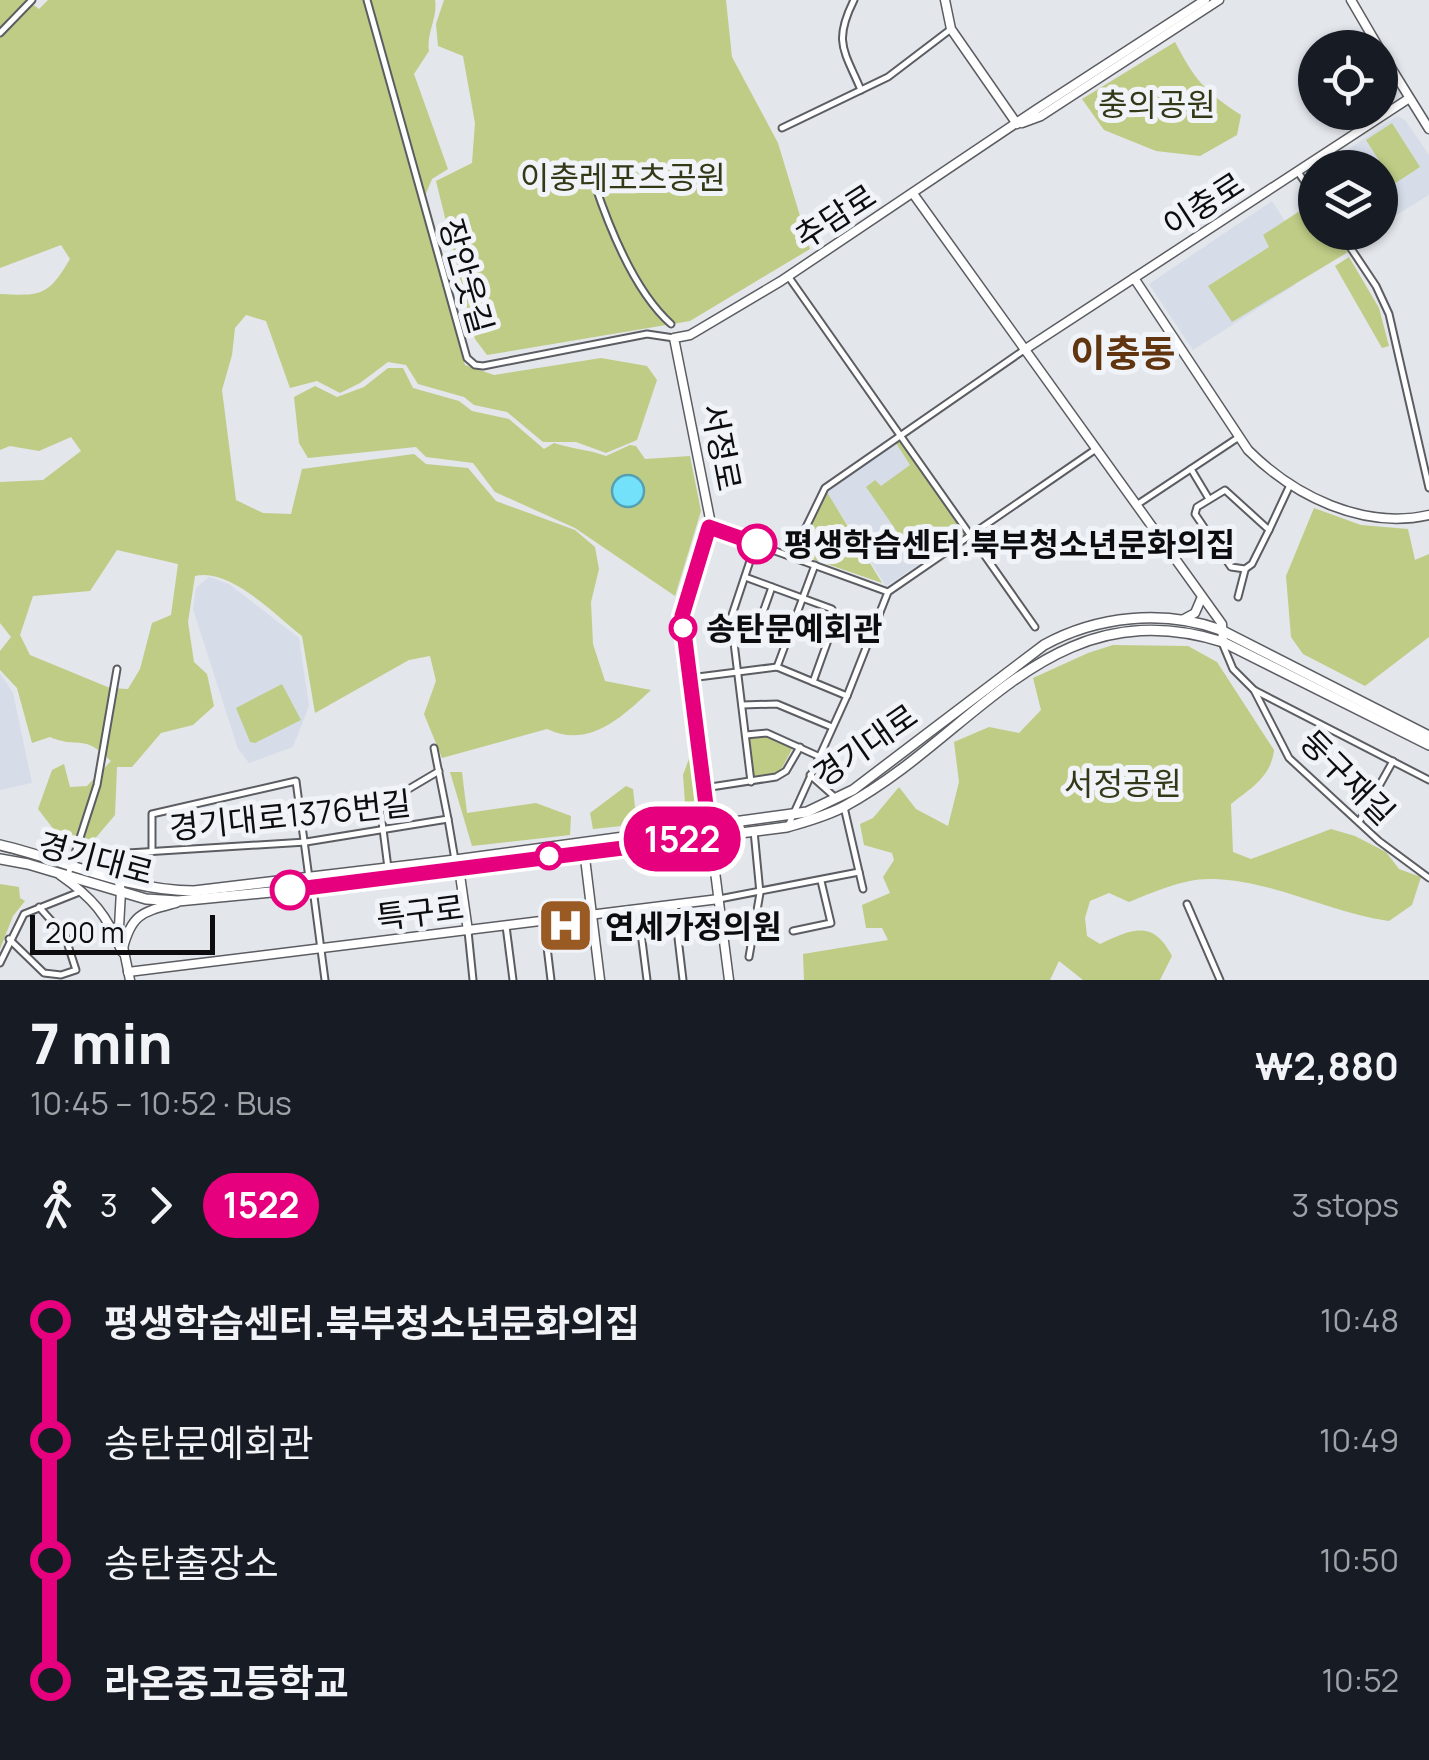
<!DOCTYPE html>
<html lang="en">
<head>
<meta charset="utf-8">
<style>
	:root { --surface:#171b24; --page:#20242c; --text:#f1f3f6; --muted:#9ea1a6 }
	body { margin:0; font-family:Manrope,"Noto Sans KR",sans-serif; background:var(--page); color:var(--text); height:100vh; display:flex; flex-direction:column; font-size:38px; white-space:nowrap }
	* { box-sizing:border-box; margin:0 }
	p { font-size:32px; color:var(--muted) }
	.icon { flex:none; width:55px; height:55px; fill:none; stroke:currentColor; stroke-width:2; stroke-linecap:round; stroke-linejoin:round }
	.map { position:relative; height:980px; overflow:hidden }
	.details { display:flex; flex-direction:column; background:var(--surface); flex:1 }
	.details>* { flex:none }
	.badge { padding:0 20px; border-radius:32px; font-size:35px; line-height:65px }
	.controls { position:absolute; left:1298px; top:30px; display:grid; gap:20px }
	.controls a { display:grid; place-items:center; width:100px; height:100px; border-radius:50%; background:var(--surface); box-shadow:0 2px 8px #0004; font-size:50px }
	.scale { position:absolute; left:30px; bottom:25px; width:185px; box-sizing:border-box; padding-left:10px; border:5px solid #0d0d0f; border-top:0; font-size:28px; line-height:35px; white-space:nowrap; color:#0d0d0f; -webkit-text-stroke:8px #f0f3f8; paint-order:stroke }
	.map>.badge { position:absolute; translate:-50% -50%; box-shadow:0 0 0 5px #fff }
	.legs { display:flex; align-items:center; gap:15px; height:110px; padding:0 30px; font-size:32px }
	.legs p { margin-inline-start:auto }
	.head { display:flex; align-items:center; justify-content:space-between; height:170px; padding:0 30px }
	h1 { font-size:55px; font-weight:800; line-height:75px }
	ul { padding:0 30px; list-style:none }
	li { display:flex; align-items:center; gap:35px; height:120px; font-size:38px }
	li i { display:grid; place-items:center; width:15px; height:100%; margin:0 12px; background:currentColor }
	li i::after { content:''; width:25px; height:25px; margin:-12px; border:8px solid; border-radius:50%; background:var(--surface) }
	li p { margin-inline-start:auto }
	li:first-child i { background:linear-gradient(#0000 50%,currentColor 0) }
	li:last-child i { background:linear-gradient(currentColor 50%,#0000 0) }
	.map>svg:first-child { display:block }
	.built { fill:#d6dde9 }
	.green { fill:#becc86; fill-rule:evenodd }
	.water { fill:#73e1fa; stroke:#54a1b4; stroke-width:2.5 }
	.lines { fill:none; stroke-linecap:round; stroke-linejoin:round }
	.street-casing { stroke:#5b5d62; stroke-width:9 }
	.secondary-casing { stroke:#5b5d62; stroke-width:11 }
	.primary-casing { stroke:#5b5d62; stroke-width:12 }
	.street { stroke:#fff; stroke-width:5 }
	.secondary { stroke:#fff; stroke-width:8 }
	.primary { stroke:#fff; stroke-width:9 }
	.line-1-casing { stroke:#fff; stroke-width:22 }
	.line-1 { stroke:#e6007e; stroke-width:15 }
	.stop-1-dot { fill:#fff; stroke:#e6007e; stroke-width:5 }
	.labels { text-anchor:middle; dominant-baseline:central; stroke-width:10; stroke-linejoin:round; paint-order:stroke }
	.park-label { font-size:32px; fill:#333916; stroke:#f0f3f8 }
	.street-label { font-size:32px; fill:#0d0d0f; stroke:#f0f3f8 }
	.stop-label { font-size:32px; font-weight:bold; fill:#0d0d0f; stroke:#f0f3f8; text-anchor:start }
	.poi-label { font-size:32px; font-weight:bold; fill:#0d0d0f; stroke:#f0f3f8; text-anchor:start }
	.quarter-label { font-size:38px; font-weight:bold; fill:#61350f; stroke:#f0f3f8 }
</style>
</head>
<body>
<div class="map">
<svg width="1429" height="980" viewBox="0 0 1429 980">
	<rect width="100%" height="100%" fill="#e3e6eb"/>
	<!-- built -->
	<g class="built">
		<polygon points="1397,116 1405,120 1429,155 1429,195 1380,225 1380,168 1321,168"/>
		<polygon points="1272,201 1285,221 1263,236 1295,285 1193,350 1149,284"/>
		<polygon points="901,440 966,533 886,586 827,492"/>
		<polygon points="209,577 229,584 299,638 309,706 293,747 249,763 238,749 193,609 196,588"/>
		<polygon points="0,673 13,693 32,783 0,790"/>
	</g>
	<!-- green -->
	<g class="green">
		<path d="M0,0H27L39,9L48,0H435C438,18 426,33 429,51L414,74L448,169L432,179L422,203L465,365L494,375L601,358L647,366L657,380L637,440L606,453L576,442H543L507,412L474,405L464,397L418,384L406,365L388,362L360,383L340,393L317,381L290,388L266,321L246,315L235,328L232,355L222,390L236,500L263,513L291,514L302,469L414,454L426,464L468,468L496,501L575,530L595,547L599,569L591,602L593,644L605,681L651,690C622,717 589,749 547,729L442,758L424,714L436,681L430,656L409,660L315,713L302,636C275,615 231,568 195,576L188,622L194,662L207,674L214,706L193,725L161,733L132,767H117L115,815L83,853L65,844L38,809L52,770L64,764L70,787L87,786L111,761C82,732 80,750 50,737L32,743L17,688L0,670V651L11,637L0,623V482L43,480L81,451L71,437L39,451L10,446L0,450V294C42,296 48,296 70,259L61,245L0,268ZM117,550L178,564L171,615L152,623L140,669L128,689L110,688L30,655L20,635L33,596L90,591Z"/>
		<polygon points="444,0 726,0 732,57 778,143 810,249 690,321 487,355 475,339 436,181 472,163 475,123 463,56 438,46 436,24"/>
		<path d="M1175,42C1195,80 1204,91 1241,115L1237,135L1200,156L1156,151L1104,130L1082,99Z"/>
		<polygon points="1392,123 1420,167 1394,184 1366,140"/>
		<polygon points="1315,201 1315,232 1335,233 1348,252 1232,322 1208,286 1269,247 1263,235"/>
		<polygon points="1349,257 1379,308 1389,346 1382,348 1335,266"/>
		<path d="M388,368H403L413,388L459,401L472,411L509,419L544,449L554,443C572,449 587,449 606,456L630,445L636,446L645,459L690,456L701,511L675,596L575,528L495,492L473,463L426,457L416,447L308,458L299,443L294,397L315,386L337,397L364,387Z"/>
		<polygon points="901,440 966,533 937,552 931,544 914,556 866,487 875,480 881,486 910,465 896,443"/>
		<polygon points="827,492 882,583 798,554"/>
		<polygon points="1314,508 1361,525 1408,529 1415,560 1429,554 1429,637 1365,686 1303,654 1291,637 1286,576"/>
		<path d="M1113,645L1188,646L1217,662L1274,750C1271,777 1251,788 1231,804L1233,852L1251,859L1331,829L1355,836L1386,852L1399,869L1421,877L1412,905L1389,921C1330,913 1273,880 1212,879C1184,878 1154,892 1129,902L1109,893L1090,901L1085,918L1087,936L1100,944C1132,929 1153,919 1172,956L1160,980H1083L1059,961L1050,980H804L803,954L888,940L882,928H866L862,905L890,893L883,877L894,860L892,853L864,845L860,824L873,818L899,787L916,809L948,826L959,782L954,742L989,727L1019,733L1041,710L1033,678L1088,653Z"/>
		<polygon points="282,684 301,720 255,743 250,742 236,708"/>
		<polygon points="765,735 793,747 780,772 752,778 748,738"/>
		<polygon points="690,756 696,814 688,819 593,829 590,813 626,786 633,789 635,807 685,803 683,775"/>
		<polygon points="450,772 462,772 467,813 536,803 571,816 570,835 472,846"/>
		<polygon points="0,884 19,887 20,898 25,901 13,916 0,949"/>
	</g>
	<!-- water -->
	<circle class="water" cx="628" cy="491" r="16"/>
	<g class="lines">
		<defs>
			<g id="street">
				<polyline points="367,0 467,358 475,365 483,366 647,334 674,338"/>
				<path d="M854,0C833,42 844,50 861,90"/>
				<polyline points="0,33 32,0"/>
				<polyline points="782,128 888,77 951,29"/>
				<polyline points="1298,172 1315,197"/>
				<path d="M594,182C609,227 635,292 671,324"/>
				<polyline points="1340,232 1376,286 1389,314 1429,488"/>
				<polyline points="788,276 1035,627"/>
				<polyline points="1191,469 1209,499"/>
				<polygon points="1225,490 1269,530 1252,564 1245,569 1231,567 1195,514 1197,507"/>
				<polyline points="1138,504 1239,437"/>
				<polyline points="709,527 888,592"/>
				<polyline points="1269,530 1290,485"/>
				<polyline points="792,556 825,488 1024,350"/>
				<polyline points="745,577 832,609 836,618 874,628"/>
				<polyline points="1238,597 1245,570"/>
				<polyline points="732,632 757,629 772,587"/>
				<polyline points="1223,645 1233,669 1254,690 1289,758 1379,841 1429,878"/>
				<polyline points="777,667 815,565"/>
				<polyline points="690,678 777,667 847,696"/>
				<polyline points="813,682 836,618"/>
				<polyline points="1254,690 1429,780"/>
				<polyline points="742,705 777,704 832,727"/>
				<polyline points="746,735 767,733 818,756"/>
				<polyline points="434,748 448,819"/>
				<polyline points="810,775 837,799"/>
				<polyline points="751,782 731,618 756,543"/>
				<polyline points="704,788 776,777 786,771 800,747"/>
				<polyline points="844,807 863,889"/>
				<polyline points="1359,822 1393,761"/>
				<polyline points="788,826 847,696 888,592 1096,449"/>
				<polyline points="152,852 152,814 296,781 309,878"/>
				<polyline points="388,868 380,806 439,771"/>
				<polyline points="68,875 97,785 117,669"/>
				<polyline points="118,878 113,867 128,853 306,842 448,819 455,860"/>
				<polyline points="313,889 325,980"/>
				<polyline points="719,899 859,872"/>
				<polyline points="674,904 683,980"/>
				<polyline points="1187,904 1220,980"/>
				<polyline points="638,909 647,980"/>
				<polyline points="544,922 551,980"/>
				<polyline points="506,926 513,980"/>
				<polyline points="468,931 473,980"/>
				<polyline points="793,931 831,923 821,881"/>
				<polyline points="9,939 44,973 61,975 76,970 65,936 39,907"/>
				<polyline points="749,957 760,893 754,831"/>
				<polyline points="0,963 24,914 82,891"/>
			</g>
			<g id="secondary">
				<polyline points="945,0 951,29 1017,124"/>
				<polyline points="1351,0 1379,48"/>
				<polyline points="1380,50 1429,129"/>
				<polyline points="1022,123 1041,116 1219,0"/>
				<polyline points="914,195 1222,624 1223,642"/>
				<path d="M1134,278L1248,450C1294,496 1363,530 1429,515"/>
				<polyline points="1024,350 1408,99"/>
				<polyline points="1182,620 1195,613 1201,599"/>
				<polyline points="584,850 600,980"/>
				<polyline points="459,868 468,931"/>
				<path d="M60,875C93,898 107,915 122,952"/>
				<polyline points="118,878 121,891 119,927 130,980"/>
				<path d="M123,948C132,913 143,912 176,903"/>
				<polyline points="128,972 719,899"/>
				<polyline points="729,980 682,616 710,519 674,338 690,335 781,281 1037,109 1205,0"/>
			</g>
			<g id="primary">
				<path d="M0,845C64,860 128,891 194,891L455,860L807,812L853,790L1044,645C1097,616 1163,609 1221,630L1429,736"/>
				<path d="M0,859L28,864L146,899L178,901L312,888L787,827C807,821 827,816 845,806C976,735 1050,588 1223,642L1429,745"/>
			</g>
		</defs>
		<!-- street casing -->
		<use href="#street" class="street-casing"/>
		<!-- secondary casing -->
		<use href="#secondary" class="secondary-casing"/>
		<!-- primary casing -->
		<use href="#primary" class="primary-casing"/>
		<!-- street -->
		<use href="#street" class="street"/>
		<!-- secondary -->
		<use href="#secondary" class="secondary"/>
		<!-- primary -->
		<use href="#primary" class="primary"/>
	</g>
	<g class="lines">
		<defs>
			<polyline id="line-1" points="290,890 710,837 682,616 709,527 757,544"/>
		</defs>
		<!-- line-1 casing -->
		<use href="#line-1" class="line-1-casing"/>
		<!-- line-1 -->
		<use href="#line-1" class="line-1"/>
	</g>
	<!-- icons -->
	<defs>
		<symbol id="hospital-square" viewBox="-11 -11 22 22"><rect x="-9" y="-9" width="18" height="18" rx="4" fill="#9a5a24" stroke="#f0f3f8"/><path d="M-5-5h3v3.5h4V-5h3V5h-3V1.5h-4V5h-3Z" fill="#fff"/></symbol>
	</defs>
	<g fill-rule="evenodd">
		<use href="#hospital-square" x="534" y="894" width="63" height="63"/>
	</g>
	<!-- markers -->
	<g class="stop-1-dot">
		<circle cx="757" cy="544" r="18"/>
		<circle cx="683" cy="628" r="12"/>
		<circle cx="549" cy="856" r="12"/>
		<circle cx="290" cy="890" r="18"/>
	</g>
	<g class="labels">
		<!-- park labels -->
		<g class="park-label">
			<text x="1157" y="104">충의공원</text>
			<text x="623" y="177">이충레포츠공원</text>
			<text x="1123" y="783">서정공원</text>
		</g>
		<!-- street labels -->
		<g class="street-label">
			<text transform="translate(1203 204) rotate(-33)">이충로</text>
			<text transform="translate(835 216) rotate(-33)">추담로</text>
			<text transform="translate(467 276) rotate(74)">장안웃길</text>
			<text transform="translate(722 447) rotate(79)">서정로</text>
			<text transform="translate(865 745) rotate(-35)">경기대로</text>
			<text transform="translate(1348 777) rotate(45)">둥구재길</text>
			<text transform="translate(290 815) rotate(-6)">경기대로1376번길</text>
			<text transform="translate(96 858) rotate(15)">경기대로</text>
			<text transform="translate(420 912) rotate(-7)">특구로</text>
		</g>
		<!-- stop labels -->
		<g class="stop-label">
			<text x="784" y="544">평생학습센터.북부청소년문화의집</text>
			<text x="706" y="628">송탄문예회관</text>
		</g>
		<!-- poi labels -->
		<g class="poi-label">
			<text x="605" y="926">연세가정의원</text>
		</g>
		<!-- quarter labels -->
		<g class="quarter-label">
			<text x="1123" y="352">이충동</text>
		</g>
	</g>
</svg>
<div class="controls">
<a><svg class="icon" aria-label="locate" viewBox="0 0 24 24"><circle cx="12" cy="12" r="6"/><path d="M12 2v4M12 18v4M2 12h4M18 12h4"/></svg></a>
<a><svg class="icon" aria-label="layers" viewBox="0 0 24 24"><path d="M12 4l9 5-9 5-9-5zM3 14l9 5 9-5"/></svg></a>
</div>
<div class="scale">200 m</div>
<b class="badge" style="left:682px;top:839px;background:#e6007e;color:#fff">1522</b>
</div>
<section class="details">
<div class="head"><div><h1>7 min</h1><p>10:45 – 10:52 · Bus</p></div><b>₩2,880</b></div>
<div class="legs"><svg class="icon" aria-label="walk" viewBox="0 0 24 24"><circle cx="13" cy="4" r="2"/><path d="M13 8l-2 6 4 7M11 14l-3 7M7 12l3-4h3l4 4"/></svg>3<svg class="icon" aria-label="forward" viewBox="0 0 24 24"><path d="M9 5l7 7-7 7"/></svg><b class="badge" style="background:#e6007e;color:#fff">1522</b><p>3 stops</p></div>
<ul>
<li><i style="color:#e6007e"></i><b>평생학습센터.북부청소년문화의집</b><p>10:48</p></li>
<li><i style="color:#e6007e"></i><span>송탄문예회관</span><p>10:49</p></li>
<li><i style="color:#e6007e"></i><span>송탄출장소</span><p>10:50</p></li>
<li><i style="color:#e6007e"></i><b>라온중고등학교</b><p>10:52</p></li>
</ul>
</section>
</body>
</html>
